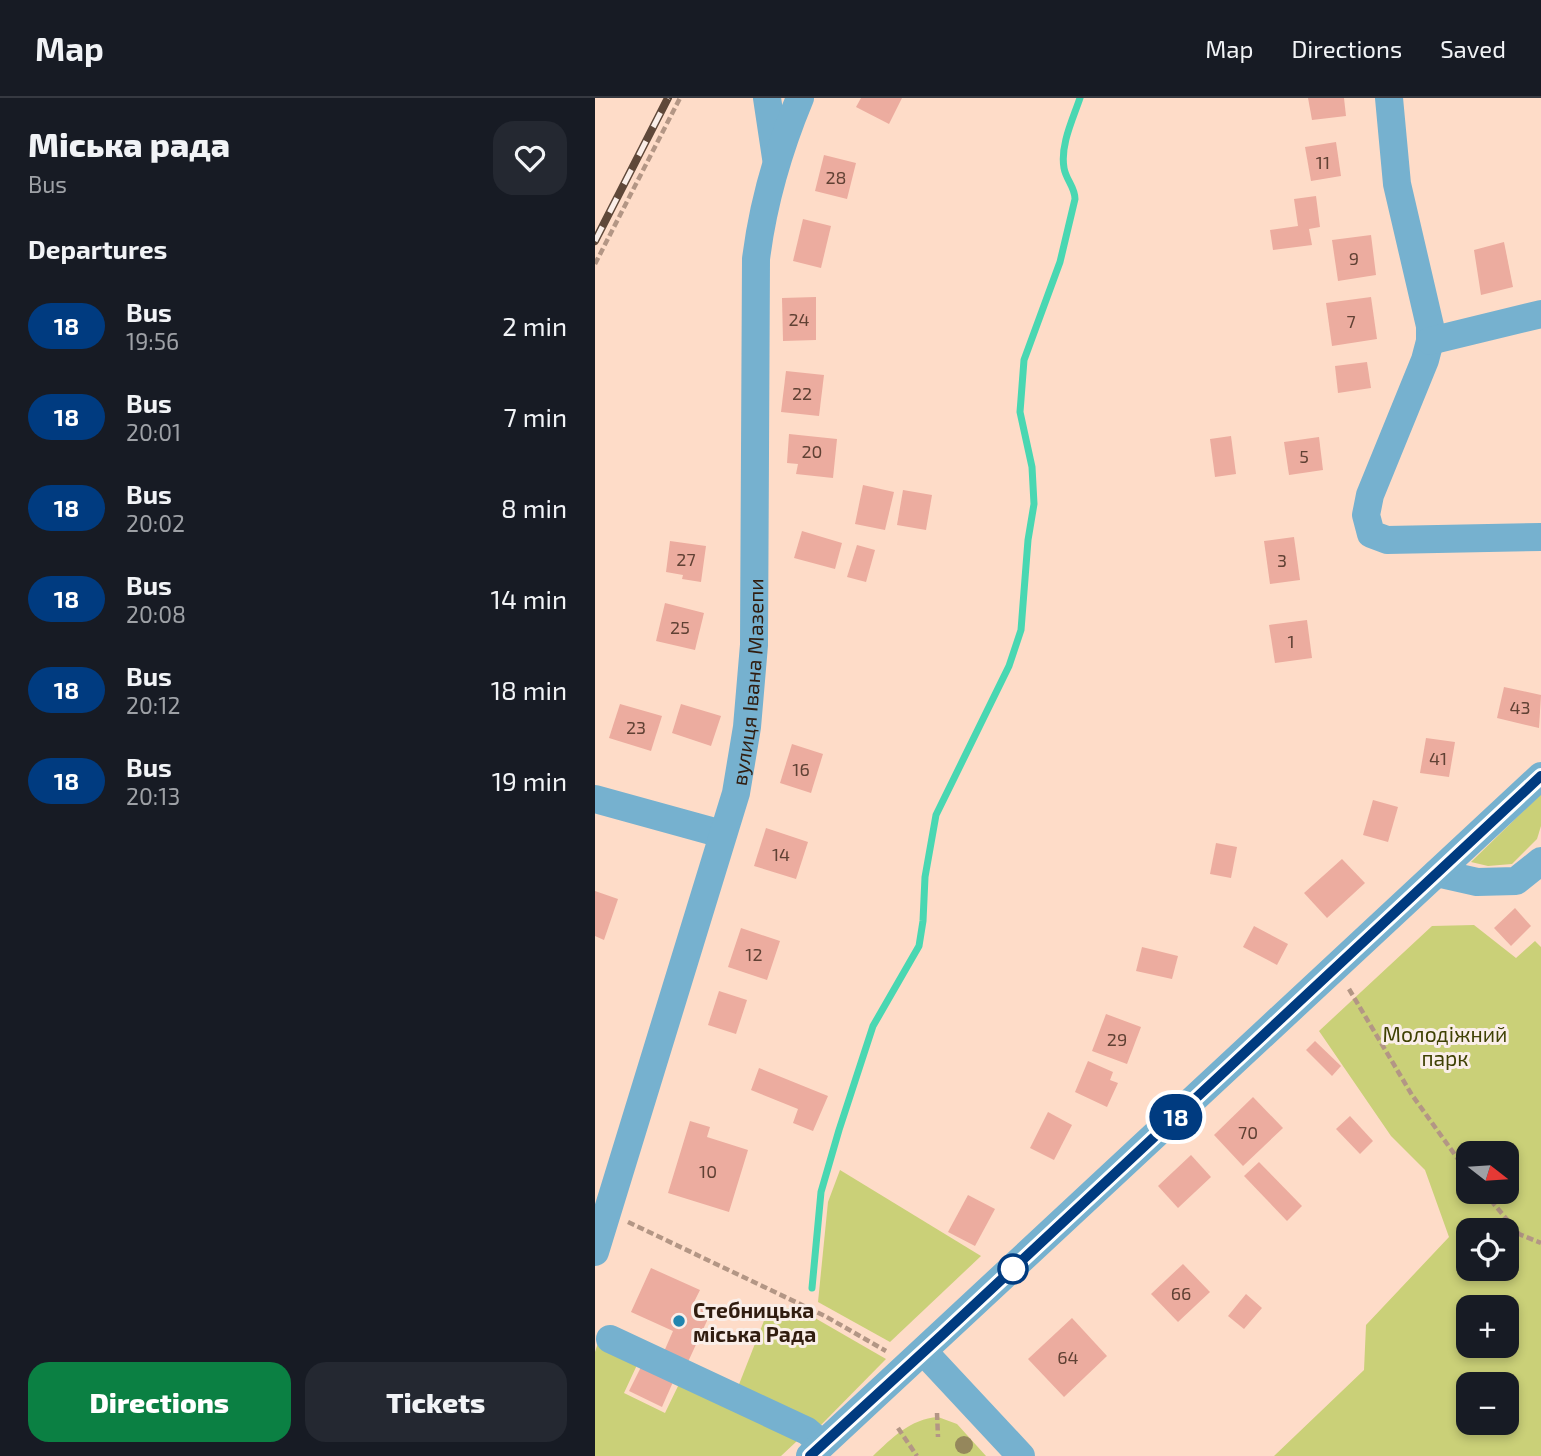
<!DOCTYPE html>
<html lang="en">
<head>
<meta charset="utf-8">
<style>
	:root { --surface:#171b24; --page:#242831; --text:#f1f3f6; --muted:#9ea1a6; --line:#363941; --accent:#0b8043 }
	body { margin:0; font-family:"Exo 2",sans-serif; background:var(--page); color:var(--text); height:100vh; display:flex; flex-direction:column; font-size:26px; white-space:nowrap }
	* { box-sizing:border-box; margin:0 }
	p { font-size:23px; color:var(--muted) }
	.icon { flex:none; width:38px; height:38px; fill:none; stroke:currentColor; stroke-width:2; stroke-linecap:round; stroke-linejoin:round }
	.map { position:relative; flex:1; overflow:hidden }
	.sheet { display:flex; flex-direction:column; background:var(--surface); width:595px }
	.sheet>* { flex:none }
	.badge { padding:0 14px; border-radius:23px; font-size:24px; line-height:46px }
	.needle { width:46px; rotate:107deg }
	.tools { position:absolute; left:861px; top:1043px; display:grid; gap:14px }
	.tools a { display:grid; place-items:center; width:63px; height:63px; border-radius:14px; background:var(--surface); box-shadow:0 4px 10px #0003; font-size:35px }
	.map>.badge { position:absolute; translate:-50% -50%; box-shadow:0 0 0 4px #fff }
	h2 { padding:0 28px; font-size:26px; line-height:63px }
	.round { display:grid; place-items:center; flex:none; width:74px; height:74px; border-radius:21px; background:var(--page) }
	.overview { display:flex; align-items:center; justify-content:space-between; height:119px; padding:0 28px }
	h1 { font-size:33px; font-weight:800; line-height:52px }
	.primary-button { display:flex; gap:14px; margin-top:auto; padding:14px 28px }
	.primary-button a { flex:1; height:80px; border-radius:21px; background:var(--accent); color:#fff; font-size:28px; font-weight:800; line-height:80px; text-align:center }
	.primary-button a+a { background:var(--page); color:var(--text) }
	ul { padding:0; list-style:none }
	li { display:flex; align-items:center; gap:21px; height:91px; padding:0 28px }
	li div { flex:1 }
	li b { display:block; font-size:26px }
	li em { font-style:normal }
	li .badge { min-width:77px; font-weight:700; text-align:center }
	header { display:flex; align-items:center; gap:42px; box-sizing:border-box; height:98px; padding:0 35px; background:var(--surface); border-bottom:2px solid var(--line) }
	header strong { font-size:33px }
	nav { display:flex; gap:38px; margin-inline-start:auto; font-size:24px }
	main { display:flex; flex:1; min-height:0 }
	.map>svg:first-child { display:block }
	.green { fill:#cad078; fill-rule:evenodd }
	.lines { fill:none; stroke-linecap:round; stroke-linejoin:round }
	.stream { stroke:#49d7b2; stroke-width:7 }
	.building { fill:#ecac9f }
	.path { stroke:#b39685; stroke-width:4.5; stroke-dasharray:7 3.5; stroke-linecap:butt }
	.minor { stroke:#76b1cf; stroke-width:28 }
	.rail-casing { stroke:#5f4839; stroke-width:8 }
	.rail { stroke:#faeee8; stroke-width:5; stroke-dasharray:16; stroke-linecap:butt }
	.tree { fill:#95875c }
	.line-casing { stroke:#fff; stroke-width:16 }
	.line { stroke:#003b80; stroke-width:10 }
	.stop-dot { fill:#fff; stroke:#003b80; stroke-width:3.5 }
	.poi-dot { fill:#2185af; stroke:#faeee8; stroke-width:2.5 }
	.labels { text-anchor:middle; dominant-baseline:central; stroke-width:6; stroke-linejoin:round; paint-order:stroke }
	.number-label { font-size:18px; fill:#604134 }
	.street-label { font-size:21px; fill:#311d10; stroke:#faeee8 }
	.park-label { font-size:21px; fill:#3f4103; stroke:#faeee8 }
	.poi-label { font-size:21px; font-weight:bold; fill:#311d10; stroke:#faeee8; text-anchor:start }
</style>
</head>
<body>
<header>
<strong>Map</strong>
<nav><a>Map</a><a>Directions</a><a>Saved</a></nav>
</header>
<main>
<section class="sheet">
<div class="overview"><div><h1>Міська рада</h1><p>Bus</p></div><a class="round"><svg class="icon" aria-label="heart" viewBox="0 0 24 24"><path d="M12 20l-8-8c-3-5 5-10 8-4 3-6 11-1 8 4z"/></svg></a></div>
<h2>Departures</h2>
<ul>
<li><span class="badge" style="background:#003b80;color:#fff">18</span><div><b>Bus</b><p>19:56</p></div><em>2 min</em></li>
<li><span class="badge" style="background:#003b80;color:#fff">18</span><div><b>Bus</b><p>20:01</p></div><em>7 min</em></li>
<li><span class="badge" style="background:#003b80;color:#fff">18</span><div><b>Bus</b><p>20:02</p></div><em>8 min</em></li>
<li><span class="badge" style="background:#003b80;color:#fff">18</span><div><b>Bus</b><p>20:08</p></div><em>14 min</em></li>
<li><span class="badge" style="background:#003b80;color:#fff">18</span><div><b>Bus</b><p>20:12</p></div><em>18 min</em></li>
<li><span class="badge" style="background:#003b80;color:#fff">18</span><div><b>Bus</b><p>20:13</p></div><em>19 min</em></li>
</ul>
<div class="primary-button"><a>Directions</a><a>Tickets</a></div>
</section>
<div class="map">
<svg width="946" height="1358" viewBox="0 0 946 1358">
	<rect width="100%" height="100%" fill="#fedcc8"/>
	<!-- green -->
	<g class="green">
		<polygon points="946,696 946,728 942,741 917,766 893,768 876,764"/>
		<path d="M879,827L921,860L940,843L946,849V1358H679L769,1272L771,1227L854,1139L830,1072L796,1038L724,933L837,828ZM873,1055H912V1094H873ZM912,1132V1171H873V1132ZM912,1209V1248H873V1209ZM912,1286V1325H873V1286Z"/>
		<polygon points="245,1072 386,1158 295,1244 223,1204 233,1104"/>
		<polygon points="174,1210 197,1210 213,1216 291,1261 226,1327 141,1294"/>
		<polygon points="3,1245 42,1267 29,1295 70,1315 84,1286 202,1343 186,1358 0,1358 0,1254"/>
		<path d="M343,1319L362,1326L391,1358H278C297,1340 315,1321 343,1319Z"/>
	</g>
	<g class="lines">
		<!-- stream -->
		<path class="stream" d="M217,1190L226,1094L244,1032L278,928L324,848L328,823L330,779L341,717L414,568L426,532L433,442L439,406L437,369L425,314L429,262L465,164L480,101C480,89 471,82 469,70C465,47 478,21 485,0"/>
	</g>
	<!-- building -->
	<g class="building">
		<polygon points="266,0 307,0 294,26 261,9"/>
		<polygon points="713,0 749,0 751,18 717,22"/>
		<polygon points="741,44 746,78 716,83 710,49"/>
		<polygon points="229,57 261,65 252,101 220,93"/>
		<polygon points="721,98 725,129 714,131 717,147 678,152 675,132 703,128 699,101"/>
		<polygon points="208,121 236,128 226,170 198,163"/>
		<polygon points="776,137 781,177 743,183 737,142"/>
		<polygon points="909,144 918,189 886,197 879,152"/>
		<polygon points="221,199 221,242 188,243 187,200"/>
		<polygon points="776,199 782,241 737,248 731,205"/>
		<polygon points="772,264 776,290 743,295 740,268"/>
		<polygon points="191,273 229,277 224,318 186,314"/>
		<polygon points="194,336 242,341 238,380 201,376 203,366 192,365"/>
		<polygon points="636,338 641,376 620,379 615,341"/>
		<polygon points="724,339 728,372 694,377 689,344"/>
		<polygon points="268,387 299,394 290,432 260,426"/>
		<polygon points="308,392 337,397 331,432 302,427"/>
		<polygon points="207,433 247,445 240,471 199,460"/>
		<polygon points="699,439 705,482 675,486 669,443"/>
		<polygon points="75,443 111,448 106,484 87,481 88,477 71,474"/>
		<polygon points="262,447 280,452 271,484 252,479"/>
		<polygon points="70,505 109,515 100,552 61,543"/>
		<polygon points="712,522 717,560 680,565 674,527"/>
		<polygon points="909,589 946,597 944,630 902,620"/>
		<polygon points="25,606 67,618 56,653 14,640"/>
		<polygon points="86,606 126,618 116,648 77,635"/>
		<polygon points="831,640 860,644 854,679 825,675"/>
		<polygon points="197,646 228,656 216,695 185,685"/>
		<polygon points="778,702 803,709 793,744 768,737"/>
		<polygon points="171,730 213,744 201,781 159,768"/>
		<polygon points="621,745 642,749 636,780 615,776"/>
		<polygon points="747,761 770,785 732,820 709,795"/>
		<polygon points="0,793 23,801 9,842 0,838"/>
		<polygon points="920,810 936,828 916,848 899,830"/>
		<polygon points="659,828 693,846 682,867 648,849"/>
		<polygon points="146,830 185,843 172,882 133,869"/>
		<polygon points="547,849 583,858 577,881 541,873"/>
		<polygon points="124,893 152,902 141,936 113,927"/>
		<polygon points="511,916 546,929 532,966 497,953"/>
		<polygon points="720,943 746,968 737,978 711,952"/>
		<polygon points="493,963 518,974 515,982 523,985 512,1009 480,994"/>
		<polygon points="164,970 233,998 218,1033 198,1025 203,1011 156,992"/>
		<polygon points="658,999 688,1030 648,1068 619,1037"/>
		<polygon points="453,1014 477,1027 459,1062 435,1050"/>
		<polygon points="755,1018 778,1043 765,1056 741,1031"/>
		<polygon points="95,1023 115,1029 112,1039 153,1052 134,1114 73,1095"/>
		<polygon points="596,1057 616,1079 583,1110 563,1088"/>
		<polygon points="664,1064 707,1108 692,1123 649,1078"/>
		<polygon points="373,1097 400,1111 380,1148 353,1134"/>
		<polygon points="588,1166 615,1194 583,1224 556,1196"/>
		<polygon points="56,1170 105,1192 99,1204 117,1212 92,1266 68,1256 78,1233 36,1214"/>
		<polygon points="651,1196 667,1210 649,1231 633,1218"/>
		<polygon points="477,1220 512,1258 469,1299 433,1261"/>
		<polygon points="46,1269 78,1284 67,1309 34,1293"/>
	</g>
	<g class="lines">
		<!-- path -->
		<g class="path">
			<polyline points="0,166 85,0"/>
			<polyline points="754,891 817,997 873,1075"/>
			<polyline points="889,1094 924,1136 946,1145"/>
			<polyline points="33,1124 230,1218 291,1253"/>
			<polyline points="342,1315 343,1339"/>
			<polyline points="303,1330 322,1358"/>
		</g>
		<!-- minor -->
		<g class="minor">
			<polyline points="172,0 181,60"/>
			<polyline points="794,0 802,86 835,228 835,243 830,262 775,397 771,417 776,436 792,442 946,439"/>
			<polyline points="835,243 946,216"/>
			<polyline points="0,701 127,736"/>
			<polyline points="842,775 882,784 921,783 946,763"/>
			<path id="s1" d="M0,1154L141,695L152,629L159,547L161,161C168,105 183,53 205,0"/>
			<polyline points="15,1241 212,1333 227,1346"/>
			<polyline points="329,1254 426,1358"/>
			<polyline points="215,1358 946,678"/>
		</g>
		<defs>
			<polyline id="rail" points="0,143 73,0"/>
		</defs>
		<!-- rail casing -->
		<use href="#rail" class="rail-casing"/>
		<!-- rail -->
		<use href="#rail" class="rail"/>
	</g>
	<!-- trees -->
	<circle class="tree" cx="369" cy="1347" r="9"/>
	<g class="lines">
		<defs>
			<polyline id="line" points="215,1358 347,1237 946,678"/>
		</defs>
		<!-- line casing -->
		<use href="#line" class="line-casing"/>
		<!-- line -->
		<use href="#line" class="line"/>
	</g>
	<!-- markers -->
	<circle class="stop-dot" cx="418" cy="1171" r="14"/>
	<circle class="poi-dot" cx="84" cy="1223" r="7"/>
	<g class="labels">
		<!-- number labels -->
		<g class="number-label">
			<text x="728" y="64">11</text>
			<text x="241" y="79">28</text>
			<text x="759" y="160">9</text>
			<text x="204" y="221">24</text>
			<text x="756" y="223">7</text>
			<text x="207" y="295">22</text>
			<text x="217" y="353">20</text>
			<text x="709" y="358">5</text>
			<text x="91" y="461">27</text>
			<text x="687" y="462">3</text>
			<text x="85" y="529">25</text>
			<text x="696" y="543">1</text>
			<text x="925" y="609">43</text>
			<text x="41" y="629">23</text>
			<text x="843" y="660">41</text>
			<text x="206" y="671">16</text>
			<text x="186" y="756">14</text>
			<text x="159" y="856">12</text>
			<text x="522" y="941">29</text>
			<text x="653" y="1034">70</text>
			<text x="113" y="1073">10</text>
			<text x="586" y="1195">66</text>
			<text x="473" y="1259">64</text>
		</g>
		<!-- street labels -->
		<g class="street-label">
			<text stroke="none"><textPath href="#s1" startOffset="592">вулиця Івана Мазепи</textPath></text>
		</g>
		<!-- park labels -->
		<g class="park-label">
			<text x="850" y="935">Молодіжний<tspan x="850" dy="24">парк</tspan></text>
		</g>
		<!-- poi labels -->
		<g class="poi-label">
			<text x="98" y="1211">Стебницька<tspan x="98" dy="24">міська Рада</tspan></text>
		</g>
	</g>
</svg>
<div class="tools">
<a><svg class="needle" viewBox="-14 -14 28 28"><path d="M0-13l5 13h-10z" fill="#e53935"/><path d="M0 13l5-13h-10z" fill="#9ea1a6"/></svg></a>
<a><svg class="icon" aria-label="locate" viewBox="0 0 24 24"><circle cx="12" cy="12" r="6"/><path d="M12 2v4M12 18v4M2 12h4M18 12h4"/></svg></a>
<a>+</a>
<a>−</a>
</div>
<b class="badge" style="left:581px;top:1019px;background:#003b80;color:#fff">18</b>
</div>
</main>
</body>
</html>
